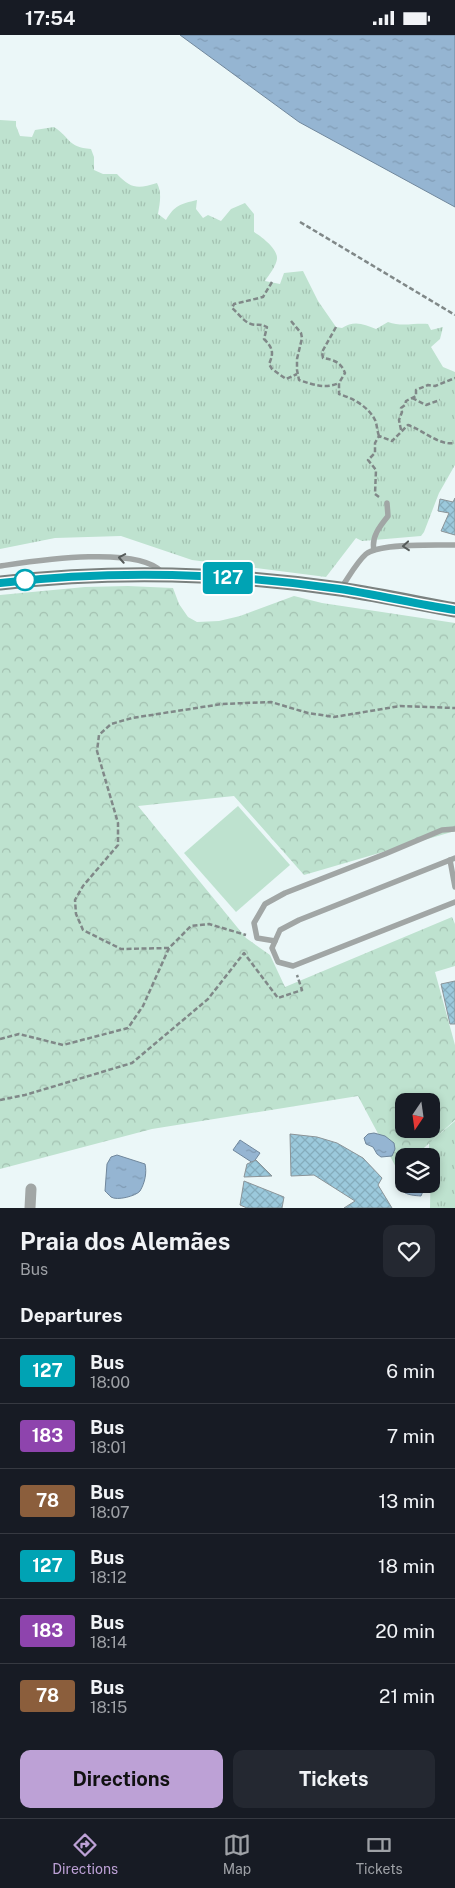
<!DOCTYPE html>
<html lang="en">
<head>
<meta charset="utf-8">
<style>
	:root { --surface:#171b24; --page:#242831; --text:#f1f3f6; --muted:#9ea1a6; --line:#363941; --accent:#bda1d6 }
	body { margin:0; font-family:"Public Sans",sans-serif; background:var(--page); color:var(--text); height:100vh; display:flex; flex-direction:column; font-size:19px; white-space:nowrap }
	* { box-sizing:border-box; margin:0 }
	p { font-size:16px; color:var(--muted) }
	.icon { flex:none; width:28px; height:28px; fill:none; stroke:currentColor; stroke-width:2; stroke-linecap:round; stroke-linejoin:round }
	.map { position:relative; height:1173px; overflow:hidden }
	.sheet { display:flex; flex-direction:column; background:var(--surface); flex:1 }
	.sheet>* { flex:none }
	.badge { padding:0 10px; border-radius:4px; font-size:18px; line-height:32px }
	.needle { width:32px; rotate:193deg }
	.buttons { position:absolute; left:395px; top:1058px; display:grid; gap:10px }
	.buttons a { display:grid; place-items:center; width:45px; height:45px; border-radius:10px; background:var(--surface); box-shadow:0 2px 8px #0003; font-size:25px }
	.map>.badge { position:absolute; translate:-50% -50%; box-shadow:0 0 0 2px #fff }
	h2 { padding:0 20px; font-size:19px; line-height:45px }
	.round { display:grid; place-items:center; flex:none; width:52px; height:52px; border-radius:10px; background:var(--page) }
	.head { display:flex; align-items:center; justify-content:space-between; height:85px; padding:0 20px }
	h1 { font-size:24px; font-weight:700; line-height:38px }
	.button { display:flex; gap:10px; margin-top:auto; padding:10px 20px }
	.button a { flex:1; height:58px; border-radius:10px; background:var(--accent); color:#111; font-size:20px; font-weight:700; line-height:58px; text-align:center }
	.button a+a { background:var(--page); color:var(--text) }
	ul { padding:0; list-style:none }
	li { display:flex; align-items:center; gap:15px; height:65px; padding:0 20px; border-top:1px solid var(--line) }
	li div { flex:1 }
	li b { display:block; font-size:19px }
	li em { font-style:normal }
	li .badge { min-width:55px; font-weight:700; text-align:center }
	.status { display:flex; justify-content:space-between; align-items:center; height:35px; padding:0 25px; background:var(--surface); direction:ltr }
	.status svg { height:14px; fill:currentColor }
	.menu { display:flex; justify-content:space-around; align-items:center; height:70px; border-top:1px solid var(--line); background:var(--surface); font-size:14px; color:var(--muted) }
	.menu a { display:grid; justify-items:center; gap:2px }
	.menu .active { color:var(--accent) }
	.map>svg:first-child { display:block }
	.grass { fill:url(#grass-tufts) }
	.forest { fill:url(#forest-crowns); fill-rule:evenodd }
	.park { fill:#bee2cf }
	.water { fill:url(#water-ripples); stroke:#70879c }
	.building { fill:url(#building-cross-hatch); stroke:#8b9498 }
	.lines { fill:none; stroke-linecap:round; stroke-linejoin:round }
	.path { stroke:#808888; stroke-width:2.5; stroke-dasharray:5 2.5; stroke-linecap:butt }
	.lane { stroke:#a1a6a5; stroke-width:5.5 }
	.street { stroke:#a1a6a5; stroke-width:11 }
	.secondary { stroke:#7a817f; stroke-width:15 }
	.oneway { stroke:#565b5a }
	.line-casing { stroke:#fff; stroke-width:11 }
	.line { stroke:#00a3b4; stroke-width:8 }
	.stop-dot { fill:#fff; stroke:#00a3b4; stroke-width:2.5 }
</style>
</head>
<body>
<div class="status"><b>17:54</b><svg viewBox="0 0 49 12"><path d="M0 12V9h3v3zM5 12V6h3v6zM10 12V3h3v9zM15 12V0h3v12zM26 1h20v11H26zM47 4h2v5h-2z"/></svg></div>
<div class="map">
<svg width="455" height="1173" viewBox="0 0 455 1173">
	<defs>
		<pattern id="grass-tufts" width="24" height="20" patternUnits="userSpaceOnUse" patternTransform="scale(1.25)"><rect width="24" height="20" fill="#bee2cf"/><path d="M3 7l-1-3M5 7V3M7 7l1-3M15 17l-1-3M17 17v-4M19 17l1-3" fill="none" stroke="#a3c1b1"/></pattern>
		<pattern id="forest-crowns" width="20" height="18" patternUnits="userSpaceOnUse" patternTransform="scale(1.25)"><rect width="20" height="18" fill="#bee2cf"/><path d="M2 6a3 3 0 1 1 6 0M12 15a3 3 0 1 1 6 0" fill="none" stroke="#a3c1b1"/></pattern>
		<pattern id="water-ripples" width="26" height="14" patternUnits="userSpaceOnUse" patternTransform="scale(1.25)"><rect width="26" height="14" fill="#95b5d2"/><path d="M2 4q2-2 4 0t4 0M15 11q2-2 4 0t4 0" fill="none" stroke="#809bb4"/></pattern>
		<pattern id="building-cross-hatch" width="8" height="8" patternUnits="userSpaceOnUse" patternTransform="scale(1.25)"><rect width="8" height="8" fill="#9bc9dc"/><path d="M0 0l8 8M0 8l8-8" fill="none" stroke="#85acbc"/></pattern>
	</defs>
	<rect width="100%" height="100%" fill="#ebf7f8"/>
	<!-- grass -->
	<g class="grass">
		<path d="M0,85L16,86V91L20,101L32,102L35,95L54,92C71,103 67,112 91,114L94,122V135L103,139H117C131,154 138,154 157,148C162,158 160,167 158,179L166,185C175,170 180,169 197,165L196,174L203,183L208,180L221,186L231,174L245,168L254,179V197C262,202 278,214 277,224C276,231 269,240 265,246L280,249L284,238L303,236L318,266L336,292L342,293C354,285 364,289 376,294L388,287C401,292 414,288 428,289L431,295L443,292L440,304L431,312L443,332L455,337V430L439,458L424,497L421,501L362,506L356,503L326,542L192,525L121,501L55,503L0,514Z"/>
		<polygon points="455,1086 455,1173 430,1173 431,1121 429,1121 429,1108"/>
	</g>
	<!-- forest -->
	<path class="forest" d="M128,551L173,553L179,569L188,582L197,587L219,586L240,581L294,561L322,568L455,588V796L304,840L234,761L138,771L246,903L270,920L285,952L452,882L455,889V931L435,937L455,1010V1085L415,1121H404V1133L399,1138L358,1061L152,1094L0,1134V560L85,552ZM404,1066H431V1094H404Z"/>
	<!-- park -->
	<polygon class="park" points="238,771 290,830 236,877 184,818"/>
	<!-- water -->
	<g class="water">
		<polygon points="180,0 455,0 455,172 299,87"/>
		<polygon points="374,1098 385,1101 394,1108 395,1114 392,1121 381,1122 377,1119 373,1112 366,1109 364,1103 368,1099"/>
		<polygon points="240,1105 260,1118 253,1128 233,1115"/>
		<path d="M117,1120L145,1129C147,1137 145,1148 140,1156C136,1161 117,1166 111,1162C110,1161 106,1157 105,1156L107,1129L111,1122Z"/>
		<path d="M399,1138L404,1140V1149H426L421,1161C407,1160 401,1159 396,1145Z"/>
	</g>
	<!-- building -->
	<g class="building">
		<polygon points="455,463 455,500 441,496 449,478 438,476 440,464 453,467"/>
		<polygon points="455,946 455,989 450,989 441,949"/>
		<polygon points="290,1099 317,1102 337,1108 363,1123 382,1143 378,1150 392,1173 344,1173 355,1166 314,1140 291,1141"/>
		<polygon points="256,1125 272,1141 244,1142 247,1129"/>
		<polygon points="244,1146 284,1162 282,1173 247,1173 240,1170"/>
	</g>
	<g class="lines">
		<!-- path -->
		<g class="path">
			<polyline points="300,187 455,280"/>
			<path d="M272,247L263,262L234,269L232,273C238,278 244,287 251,289C258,291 259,288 267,292L264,304C273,313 274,318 269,329L272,334L286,344L297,339"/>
			<path d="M291,286L301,298L302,303L297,324V335L299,345C314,350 325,354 339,348"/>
			<path d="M336,292L322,317L323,323C334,325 341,327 345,338L339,348V359C352,363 368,371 375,385C377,389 377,396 379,401"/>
			<polyline points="412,363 426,370 440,365"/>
			<polyline points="401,395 399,385 402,377 401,373 405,370 406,366 416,361 416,355 428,350 435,351 455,343"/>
			<path d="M379,462L375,459L376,435L368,425L375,418V408L379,401L392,406L408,390C423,395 439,411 455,408"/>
			<polyline points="169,913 121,914 83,895 76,879 75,865 83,851 118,810 118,788 97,716 99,700 111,689 132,683 222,669 271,667 308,678 334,682 400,671 455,673"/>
			<polyline points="0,1004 19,999 63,1010 128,993 143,971 169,913 191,891 209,889 246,900"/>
			<polyline points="0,1065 25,1060 132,1028 208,964 244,918 278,963 302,955 297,940"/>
		</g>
		<!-- lane -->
		<g class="lane">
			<path d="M374,515C371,502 380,491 388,481L387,468"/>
			<path d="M0,531C35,526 137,510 162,537"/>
			<path d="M341,553C349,542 356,528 366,519C379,508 437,510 455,510"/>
			<polyline points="455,823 299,885 280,895 272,913 278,927 293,931 455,867"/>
			<polyline points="450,825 455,852"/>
			<polyline points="275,906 257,903 254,888 265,869 285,858 385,819 442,795 455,794"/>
		</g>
		<!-- street -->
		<polyline class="street" points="30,1173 31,1154"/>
		<!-- secondary -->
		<path class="secondary" d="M0,548C112,535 228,538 340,554C378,560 417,568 455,575"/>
	</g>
	<!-- one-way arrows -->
	<defs><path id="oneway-chevron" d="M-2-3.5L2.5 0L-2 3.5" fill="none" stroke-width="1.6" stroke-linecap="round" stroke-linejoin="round" transform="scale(1.25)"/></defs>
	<g class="oneway">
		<use href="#oneway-chevron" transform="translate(406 511) rotate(175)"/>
		<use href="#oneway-chevron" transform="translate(122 523) rotate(-170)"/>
	</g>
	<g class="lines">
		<defs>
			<path id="line" d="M0,548C112,535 228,538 340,554C378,560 417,569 455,575"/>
		</defs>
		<!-- line casing -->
		<use href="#line" class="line-casing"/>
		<!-- line -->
		<use href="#line" class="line"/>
	</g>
	<!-- markers -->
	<circle class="stop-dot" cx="25" cy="545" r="10"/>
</svg>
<div class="buttons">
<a><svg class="needle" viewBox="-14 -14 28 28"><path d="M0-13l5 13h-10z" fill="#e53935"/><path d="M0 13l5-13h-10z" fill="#9ea1a6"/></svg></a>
<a><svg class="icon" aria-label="layers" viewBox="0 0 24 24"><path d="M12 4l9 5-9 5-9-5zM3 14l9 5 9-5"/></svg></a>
</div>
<b class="badge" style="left:228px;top:543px;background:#00a3b4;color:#fff">127</b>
</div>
<section class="sheet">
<div class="head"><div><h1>Praia dos Alemães</h1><p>Bus</p></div><a class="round"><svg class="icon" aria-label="heart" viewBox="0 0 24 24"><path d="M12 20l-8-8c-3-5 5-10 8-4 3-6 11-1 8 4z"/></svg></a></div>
<h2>Departures</h2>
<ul>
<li><span class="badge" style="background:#00a3b4;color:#fff">127</span><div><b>Bus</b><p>18:00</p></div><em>6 min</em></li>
<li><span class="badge" style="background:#8e44ad;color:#fff">183</span><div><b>Bus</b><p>18:01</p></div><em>7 min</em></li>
<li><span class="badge" style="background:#8b5e3c;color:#fff">78</span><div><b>Bus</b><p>18:07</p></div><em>13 min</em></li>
<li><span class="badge" style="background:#00a3b4;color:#fff">127</span><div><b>Bus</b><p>18:12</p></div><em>18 min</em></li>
<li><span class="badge" style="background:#8e44ad;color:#fff">183</span><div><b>Bus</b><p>18:14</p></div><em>20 min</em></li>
<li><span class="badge" style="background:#8b5e3c;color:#fff">78</span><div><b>Bus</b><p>18:15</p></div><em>21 min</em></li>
</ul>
<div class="button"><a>Directions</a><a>Tickets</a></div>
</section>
<nav class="menu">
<a class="active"><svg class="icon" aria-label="directions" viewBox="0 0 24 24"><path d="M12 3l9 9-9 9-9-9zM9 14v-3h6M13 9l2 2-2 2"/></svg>Directions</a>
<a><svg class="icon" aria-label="map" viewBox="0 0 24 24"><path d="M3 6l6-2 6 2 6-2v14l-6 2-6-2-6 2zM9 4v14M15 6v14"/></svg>Map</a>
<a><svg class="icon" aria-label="tickets" viewBox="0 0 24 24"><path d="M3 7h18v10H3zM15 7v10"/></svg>Tickets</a>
</nav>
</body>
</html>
